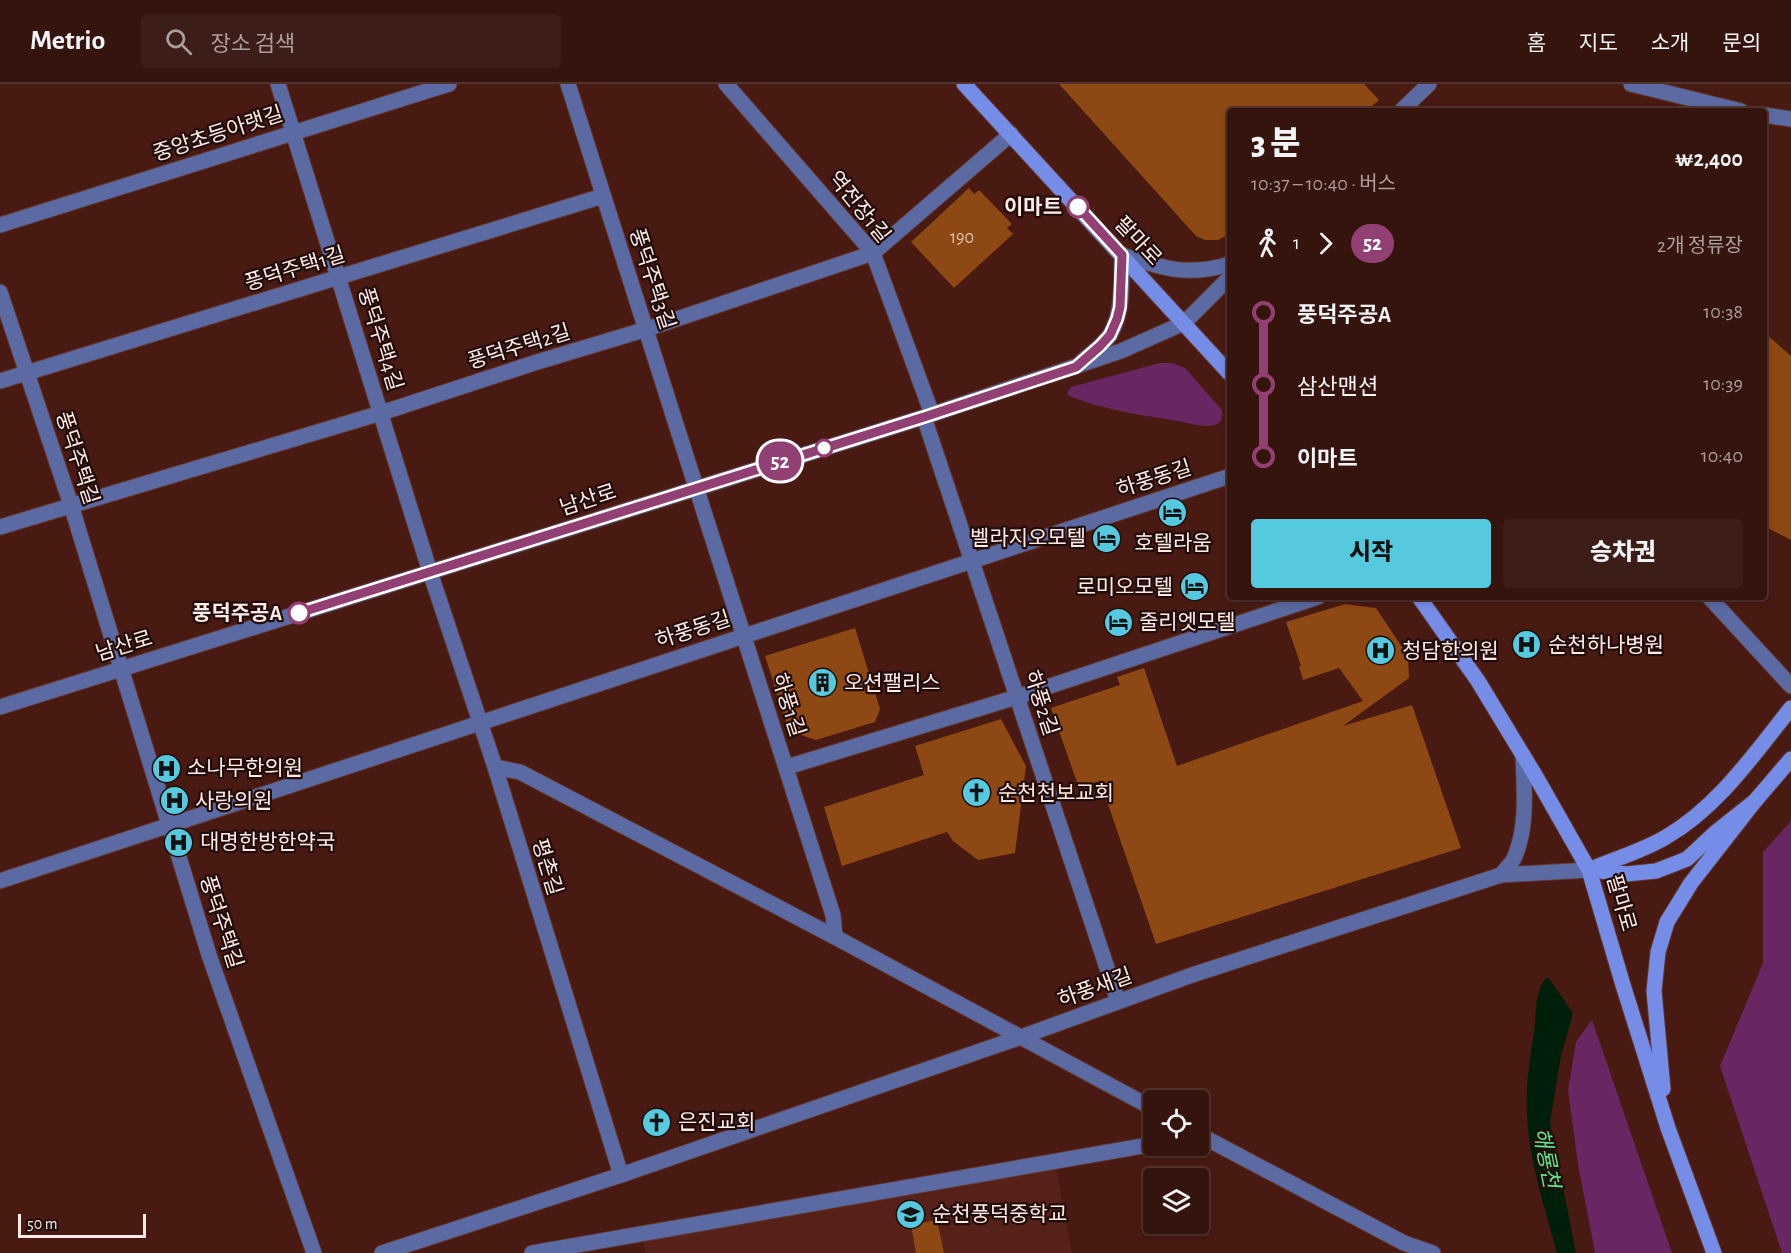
<!DOCTYPE html>
<html lang="ko">
<head>
<meta charset="utf-8">
<style>
	:root { --surface:#36140e; --page:#3d1d17; --text:#f1f3f6; --muted:#aa9e9e; --line:#50332e; --accent:#55cadf }
	body { margin:0; font-family:"Alegreya Sans","Noto Sans KR",sans-serif; background:var(--page); color:var(--text); height:100vh; display:flex; flex-direction:column; font-size:22px; white-space:nowrap }
	* { box-sizing:border-box; margin:0 }
	p { font-size:20px; color:var(--muted) }
	.icon { flex:none; width:33px; height:33px; fill:none; stroke:currentColor; stroke-width:2; stroke-linecap:round; stroke-linejoin:round }
	.map { position:relative; flex:1; overflow:hidden }
	.details { position:absolute; left:1227px; top:24px; width:540px; height:492px; display:flex; flex-direction:column; background:var(--surface); border-radius:6px; box-shadow:0 3px 9px #0003,0 0 0 2px var(--line) }
	.details>* { flex:none }
	.badge { padding:0 12px; border-radius:20px; font-size:21px; line-height:39px }
	.fabs { position:absolute; left:1143px; top:1006px; display:grid; gap:12px }
	.fabs a { display:grid; place-items:center; width:66px; height:66px; border-radius:6px; background:var(--surface); box-shadow:0 3px 9px #0003,0 0 0 2px var(--line); font-size:30px }
	.scale { position:absolute; left:18px; bottom:15px; width:128px; box-sizing:border-box; padding-left:6px; border:3px solid #feebe7; border-top:0; font-size:16px; line-height:21px; white-space:nowrap; color:#feebe7; -webkit-text-stroke:4px #210c09; paint-order:stroke }
	.map>.badge { position:absolute; translate:-50% -50%; box-shadow:0 0 0 3px #fff }
	.legs { display:flex; align-items:center; gap:9px; height:66px; padding:0 24px; font-size:20px }
	.legs p { margin-inline-start:auto }
	.overview { display:flex; align-items:center; justify-content:space-between; height:102px; padding:0 24px }
	h1 { font-size:33px; font-weight:800; line-height:45px }
	.primary-button { display:flex; gap:12px; margin-top:auto; padding:12px 24px }
	.primary-button a { flex:1; height:69px; border-radius:6px; background:var(--accent); color:#111; font-size:24px; font-weight:800; line-height:69px; text-align:center }
	.primary-button a+a { background:var(--page); color:var(--text) }
	ul { padding:0 24px; list-style:none }
	li { display:flex; align-items:center; gap:21px; height:72px; font-size:22px }
	li i { display:grid; place-items:center; width:9px; height:100%; margin:0 8px; background:currentColor }
	li i::after { content:''; width:15px; height:15px; margin:-8px; border:4px solid; border-radius:50%; background:var(--surface) }
	li p { margin-inline-start:auto }
	li:first-child i { background:linear-gradient(#0000 50%,currentColor 0) }
	li:last-child i { background:linear-gradient(currentColor 50%,#0000 0) }
	header { display:flex; align-items:center; gap:36px; box-sizing:border-box; height:84px; padding:0 30px; background:var(--surface); border-bottom:2px solid var(--line) }
	header strong { font-size:28px }
	nav { display:flex; gap:33px; margin-inline-start:auto; font-size:21px }
	.search { width:420px; height:54px; background:var(--page); display:flex; align-items:center; gap:15px; box-sizing:border-box; padding:0 21px; border-radius:6px; color:var(--muted); font-size:22px }
	.map>svg:first-child { display:block }
	.built { fill:#562118 }
	.green { fill:#682762 }
	.water { fill:#001f0a }
	.building { fill:#8e4813 }
	.lines { fill:none; stroke-linecap:round; stroke-linejoin:round }
	.minor-casing { stroke:#613730; stroke-width:17 }
	.tertiary-casing { stroke:#613730; stroke-width:17 }
	.secondary-casing { stroke:#613730; stroke-width:17 }
	.minor { stroke:#5b6aa3; stroke-width:15 }
	.tertiary { stroke:#5b6aa3; stroke-width:15 }
	.secondary { stroke:#768de7; stroke-width:15 }
	.line-1-casing { stroke:#fff; stroke-width:14 }
	.line-1 { stroke:#923f73; stroke-width:9 }
	.stop-1-dot { fill:#fff; stroke:#923f73; stroke-width:3 }
	.labels { text-anchor:middle; dominant-baseline:central; stroke-width:4.5; stroke-linejoin:round; paint-order:stroke }
	.number-label { font-size:18px; fill:#e2c2b2 }
	.street-label { font-size:21px; fill:#feebe7; stroke:#210c09 }
	.stop-label { font-size:21px; font-weight:bold; fill:#feebe7; stroke:#210c09; text-anchor:end }
	.poi-label { font-size:21px; fill:#feebe7; stroke:#210c09; text-anchor:start }
	.water-label { font-size:22px; font-style:italic; fill:#5be289; stroke:#210c09 }
</style>
</head>
<body>
<header>
<strong>Metrio</strong>
<div class="search"><svg class="icon" aria-label="search" viewBox="0 0 24 24"><circle cx="10" cy="10" r="6"/><path d="M15 15l6 6"/></svg>장소 검색</div>
<nav><a>홈</a><a>지도</a><a>소개</a><a>문의</a></nav>
</header>
<div class="map">
<svg width="1791" height="1169" viewBox="0 0 1791 1169">
	<rect width="100%" height="100%" fill="#481a12"/>
	<!-- built -->
	<polygon class="built" points="1055,1079 1072,1169 645,1169 642,1150"/>
	<!-- green -->
	<g class="green">
		<path d="M1160,279H1172L1185,284L1222,326C1223,332 1222,339 1215,341C1204,344 1189,339 1178,337C1141,331 1104,326 1069,312L1067,309L1071,303Z"/>
		<polygon points="1791,737 1791,1169 1782,1169 1720,982 1763,879 1763,768"/>
		<polygon points="1592,936 1672,1169 1595,1169 1578,1080 1568,1006 1576,958"/>
	</g>
	<!-- water -->
	<path class="water" d="M1548,893L1573,929L1561,972L1550,1038L1576,1169H1557C1545,1124 1529,1077 1527,1031C1525,1000 1531,970 1535,940C1536,926 1536,901 1548,893Z"/>
	<!-- building -->
	<g class="building">
		<polygon points="1059,0 1364,0 1379,16 1366,27 1230,27 1230,150 1218,156 1205,156 1196,152"/>
		<polygon points="969,104 974,110 979,106 1012,140 1007,144 1013,150 954,204 911,158"/>
		<polygon points="1764,248 1791,272 1791,456 1764,442"/>
		<polygon points="1345,520 1376,524 1408,572 1409,594 1343,642 1412,621 1461,764 1156,860 1100,697 1079,704 1051,624 1120,601 1117,593 1144,584 1177,682 1363,617 1339,584 1303,596 1299,583 1301,582 1286,538"/>
		<polygon points="855,544 880,625 875,638 816,656 789,647 765,572"/>
		<polygon points="1001,635 1026,682 1015,769 978,776 953,757 947,748 842,782 824,723 924,691 915,662"/>
		<polygon points="937,1136 944,1169 916,1169 911,1141"/>
	</g>
	<g class="lines">
		<defs>
			<g id="minor">
				<polyline points="278,0 430,488 495,683 621,1091"/>
				<path d="M568,0C654,278 746,553 833,831L835,853"/>
				<polyline points="726,0 873,169 932,330"/>
				<polyline points="1631,0 1741,27"/>
				<polyline points="1764,31 1791,35"/>
				<polyline points="0,141 449,0"/>
				<polyline points="0,297 603,112"/>
				<polyline points="924,333 1118,917"/>
				<polyline points="0,443 381,329 534,279 647,245 873,169 1011,50"/>
				<polyline points="1709,513 1791,602"/>
				<polyline points="495,683 520,688 835,853 1154,1025"/>
				<polyline points="787,683 1017,613 1318,513"/>
				<path d="M1501,791C1505,785 1513,779 1515,772C1528,741 1524,704 1523,671"/>
				<polyline points="0,797 1230,392"/>
				<polyline points="1198,1050 1404,1159 1433,1169"/>
				<polyline points="382,1169 621,1091 1021,953 1192,891 1501,791 1589,786"/>
				<polyline points="532,1169 1154,1060"/>
			</g>
			<g id="tertiary">
				<polyline points="1401,27 1429,0"/>
				<polyline points="0,208 71,421 209,871 314,1169"/>
				<path d="M1082,277C1092,269 1103,261 1110,251C1124,227 1121,197 1122,171C1162,184 1188,193 1230,180"/>
				<polyline points="0,623 924,333 1121,267 1184,239 1230,193"/>
			</g>
			<g id="secondary">
				<polyline points="964,0 1230,290"/>
				<polyline points="1419,513 1478,597 1535,691 1589,786 1623,901 1668,1044 1714,1169"/>
				<path d="M1589,786C1614,775 1643,767 1666,753C1718,723 1754,670 1791,624"/>
				<polyline points="1592,786 1626,790 1656,787 1687,775 1716,748 1755,717 1791,675"/>
				<polyline points="1663,1005 1654,907 1658,868 1667,838 1691,799 1755,717"/>
			</g>
		</defs>
		<!-- minor casing -->
		<use href="#minor" class="minor-casing"/>
		<!-- tertiary casing -->
		<use href="#tertiary" class="tertiary-casing"/>
		<!-- secondary casing -->
		<use href="#secondary" class="secondary-casing"/>
		<!-- minor -->
		<use href="#minor" class="minor"/>
		<!-- tertiary -->
		<use href="#tertiary" class="tertiary"/>
		<!-- secondary -->
		<use href="#secondary" class="secondary"/>
	</g>
	<g class="lines">
		<defs>
			<polyline id="line-1" points="299,529 924,333 1076,283 1100,262 1110,251 1117,235 1120,223 1122,171 1078,123"/>
		</defs>
		<!-- line-1 casing -->
		<use href="#line-1" class="line-1-casing"/>
		<!-- line-1 -->
		<use href="#line-1" class="line-1"/>
	</g>
	<!-- icons -->
	<defs>
		<symbol id="hotel-disc" viewBox="-11 -11 22 22"><circle r="9.5" fill="#55cadf" stroke="#210c09"/><path d="M-6-4.5h1.5V1H6V5H4.5V3h-9V5H-6ZM-4 0a1.8 1.8 0 1 1 3.6 0ZM.5 0V-2.5h3Q6-2.5 6 0Z" fill="#111"/></symbol>
		<symbol id="hospital-disc" viewBox="-11 -11 22 22"><circle r="9.5" fill="#55cadf" stroke="#210c09"/><path d="M-5-5h3v3.5h4V-5h3V5h-3V1.5h-4V5h-3Z" fill="#111"/></symbol>
		<symbol id="building-disc" viewBox="-11 -11 22 22"><circle r="9.5" fill="#55cadf" stroke="#210c09"/><path d="M-4-6H4V6H1V3H-1V6H-4ZM-2.5-4.3h1.7v1.8h-1.7ZM.8-4.3h1.7v1.8H.8ZM-2.5-1h1.7V.8h-1.7ZM.8-1h1.7V.8H.8Z" fill="#111"/></symbol>
		<symbol id="church-disc" viewBox="-11 -11 22 22"><circle r="9.5" fill="#55cadf" stroke="#210c09"/><path d="M-1.2-6h2.4v3.5h3.3v2.4h-3.3V6h-2.4V-.1h-3.3v-2.4h3.3Z" fill="#111"/></symbol>
		<symbol id="school-disc" viewBox="-11 -11 22 22"><circle r="9.5" fill="#55cadf" stroke="#210c09"/><path d="M0-5L7-2L0 1L-7-2ZM-4 1L0 2.5L4 1V4Q0 6-4 4Z" fill="#111"/></symbol>
	</defs>
	<g fill-rule="evenodd">
		<use href="#hotel-disc" x="1156" y="412" width="33" height="33"/>
		<use href="#hotel-disc" x="1090" y="438" width="33" height="33"/>
		<use href="#hotel-disc" x="1178" y="486" width="33" height="33"/>
		<use href="#hotel-disc" x="1102" y="522" width="33" height="33"/>
		<use href="#hospital-disc" x="1510" y="544" width="33" height="33"/>
		<use href="#hospital-disc" x="1364" y="550" width="33" height="33"/>
		<use href="#building-disc" x="806" y="582" width="33" height="33"/>
		<use href="#hospital-disc" x="150" y="668" width="33" height="33"/>
		<use href="#church-disc" x="960" y="692" width="33" height="33"/>
		<use href="#hospital-disc" x="158" y="700" width="33" height="33"/>
		<use href="#hospital-disc" x="162" y="742" width="33" height="33"/>
		<use href="#church-disc" x="640" y="1022" width="33" height="33"/>
		<use href="#school-disc" x="894" y="1114" width="33" height="33"/>
	</g>
	<!-- markers -->
	<g class="stop-1-dot">
		<circle cx="1078" cy="123" r="10"/>
		<circle cx="824" cy="364" r="8"/>
		<circle cx="299" cy="529" r="10"/>
	</g>
	<g class="labels">
		<!-- number labels -->
		<g class="number-label">
			<text x="962" y="154">190</text>
		</g>
		<!-- street labels -->
		<g class="street-label">
			<text transform="translate(218 50) rotate(-18)">중앙초등아랫길</text>
			<text transform="translate(859 123) rotate(51)">역전장1길</text>
			<text transform="translate(1138 157) rotate(47)">팔마로</text>
			<text transform="translate(295 185) rotate(-17)">풍덕주택1길</text>
			<text transform="translate(652 195) rotate(72)">풍덕주택3길</text>
			<text transform="translate(380 255) rotate(73)">풍덕주택4길</text>
			<text transform="translate(519 263) rotate(-17)">풍덕주택2길</text>
			<text transform="translate(77 374) rotate(72)">풍덕주택길</text>
			<text transform="translate(1154 395) rotate(-18)">하풍동길</text>
			<text transform="translate(588 416) rotate(-18)">남산로</text>
			<text transform="translate(693 546) rotate(-18)">하풍동길</text>
			<text transform="translate(124 562) rotate(-17)">남산로</text>
			<text transform="translate(1041 619) rotate(72)">하풍2길</text>
			<text transform="translate(788 621) rotate(72)">하풍1길</text>
			<text transform="translate(547 783) rotate(73)">평촌길</text>
			<text transform="translate(1621 819) rotate(74)">팔마로</text>
			<text transform="translate(221 838) rotate(72)">풍덕주택길</text>
			<text transform="translate(1095 904) rotate(-20)">하풍새길</text>
		</g>
		<!-- stop labels -->
		<g class="stop-label">
			<text x="1062" y="123">이마트</text>
			<text x="282" y="529">풍덕주공A</text>
		</g>
		<!-- poi labels -->
		<g class="poi-label">
			<text x="1086" y="454" text-anchor="end">벨라지오모텔</text>
			<text x="1173" y="459" text-anchor="middle">호텔라움</text>
			<text x="1173" y="503" text-anchor="end">로미오모텔</text>
			<text x="1139" y="538">줄리엣모텔</text>
			<text x="1548" y="561">순천하나병원</text>
			<text x="1402" y="567">청담한의원</text>
			<text x="844" y="599">오션팰리스</text>
			<text x="187" y="684">소나무한의원</text>
			<text x="998" y="709">순천천보교회</text>
			<text x="195" y="717">사랑의원</text>
			<text x="200" y="758">대명한방한약국</text>
			<text x="678" y="1038">은진교회</text>
			<text x="932" y="1130">순천풍덕중학교</text>
		</g>
		<!-- water labels -->
		<g class="water-label">
			<text transform="translate(1546 1074) rotate(79)">해룡천</text>
		</g>
	</g>
</svg>
<div class="fabs">
<a><svg class="icon" aria-label="locate" viewBox="0 0 24 24"><circle cx="12" cy="12" r="6"/><path d="M12 2v4M12 18v4M2 12h4M18 12h4"/></svg></a>
<a><svg class="icon" aria-label="layers" viewBox="0 0 24 24"><path d="M12 4l9 5-9 5-9-5zM3 14l9 5 9-5"/></svg></a>
</div>
<div class="scale">50 m</div>
<b class="badge" style="left:780px;top:377px;background:#923f73;color:#fff">52</b>
<section class="details">
<div class="overview"><div><h1>3 분</h1><p>10:37 – 10:40 · 버스</p></div><b>₩2,400</b></div>
<div class="legs"><svg class="icon" aria-label="walk" viewBox="0 0 24 24"><circle cx="13" cy="4" r="2"/><path d="M13 8l-2 6 4 7M11 14l-3 7M7 12l3-4h3l4 4"/></svg>1<svg class="icon" aria-label="forward" viewBox="0 0 24 24"><path d="M9 5l7 7-7 7"/></svg><b class="badge" style="background:#923f73;color:#fff">52</b><p>2개 정류장</p></div>
<ul>
<li><i style="color:#923f73"></i><b>풍덕주공A</b><p>10:38</p></li>
<li><i style="color:#923f73"></i><span>삼산맨션</span><p>10:39</p></li>
<li><i style="color:#923f73"></i><b>이마트</b><p>10:40</p></li>
</ul>
<div class="primary-button"><a>시작</a><a>승차권</a></div>
</section>
</div>
</body>
</html>
